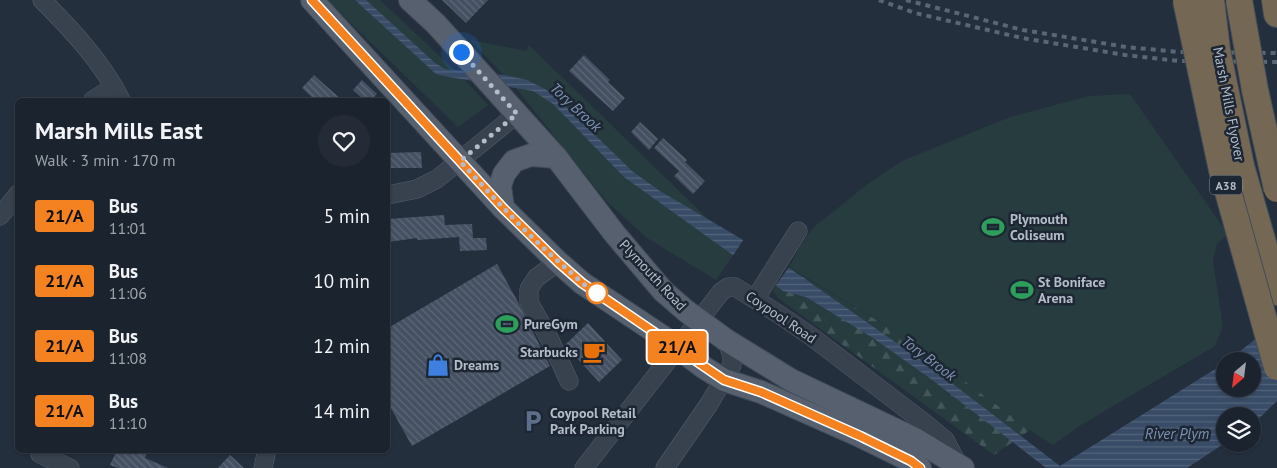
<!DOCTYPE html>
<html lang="en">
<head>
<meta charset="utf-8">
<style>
	:root { --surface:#1b232e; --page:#242b36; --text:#f1f3f6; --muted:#a0a4aa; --line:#39404a }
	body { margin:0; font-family:"PT Sans",sans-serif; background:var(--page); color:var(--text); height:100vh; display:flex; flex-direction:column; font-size:19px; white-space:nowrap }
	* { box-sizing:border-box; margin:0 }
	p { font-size:16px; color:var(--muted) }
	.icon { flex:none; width:28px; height:28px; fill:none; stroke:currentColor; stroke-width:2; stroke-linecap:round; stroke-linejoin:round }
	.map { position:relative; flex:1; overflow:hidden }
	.panel { position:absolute; left:15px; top:98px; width:375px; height:355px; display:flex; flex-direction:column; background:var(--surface); border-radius:8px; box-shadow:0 1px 4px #0004,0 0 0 1px var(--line) }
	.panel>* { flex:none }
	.badge { padding:0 10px; border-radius:4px; font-size:18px; line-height:32px }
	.needle { width:32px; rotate:208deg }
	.tools { position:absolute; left:1216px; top:352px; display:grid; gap:10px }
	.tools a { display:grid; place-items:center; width:45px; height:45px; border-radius:50%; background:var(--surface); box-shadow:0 1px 4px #0004,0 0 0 1px var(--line); font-size:25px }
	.you { position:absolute; width:25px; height:25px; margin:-12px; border:4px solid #fff; border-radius:50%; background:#1a73e8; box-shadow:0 0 0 8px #1a73e833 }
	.map>.badge { position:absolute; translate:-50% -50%; box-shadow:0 0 0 2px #fff }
	.round { display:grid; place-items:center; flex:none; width:52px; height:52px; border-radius:26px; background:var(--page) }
	.headline { display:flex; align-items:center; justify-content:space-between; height:85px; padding:0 20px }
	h1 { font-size:24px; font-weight:700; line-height:38px }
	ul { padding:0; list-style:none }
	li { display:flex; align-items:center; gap:15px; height:65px; padding:0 20px }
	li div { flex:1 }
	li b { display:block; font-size:19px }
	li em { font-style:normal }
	li .badge { min-width:55px; font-weight:700; text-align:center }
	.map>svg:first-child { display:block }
	.green { fill:#263c3f }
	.forest { fill:url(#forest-firs) }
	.water { fill:url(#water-rules) }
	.pier { fill:#242f3e }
	.building { fill:url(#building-back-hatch) }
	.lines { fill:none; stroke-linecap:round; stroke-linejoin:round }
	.minor-casing { stroke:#565f6c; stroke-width:19 }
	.major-casing { stroke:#414a57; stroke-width:24 }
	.highway-casing { stroke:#434c59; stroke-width:28 }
	.minor { stroke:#38414e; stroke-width:18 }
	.major { stroke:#56606e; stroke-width:22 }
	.highway { stroke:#746855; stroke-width:26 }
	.rail { stroke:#5a6575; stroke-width:4; stroke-dasharray:5 5; stroke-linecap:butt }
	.major-bridge-casing { stroke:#414a57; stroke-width:24; stroke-linecap:butt }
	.highway-bridge-casing { stroke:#434c59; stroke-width:28; stroke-linecap:butt }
	.major-bridge { stroke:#56606e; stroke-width:22 }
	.highway-bridge { stroke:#746855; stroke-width:26 }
	.line-casing { stroke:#fff; stroke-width:11 }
	.line { stroke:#f58220; stroke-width:8 }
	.walk { stroke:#b4bcc9; stroke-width:5; stroke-dasharray:0 9 }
	.stop-dot { fill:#fff; stroke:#f58220; stroke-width:2.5 }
	.labels { text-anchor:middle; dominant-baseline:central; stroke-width:5; stroke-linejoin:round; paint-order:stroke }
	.shield { fill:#1d2633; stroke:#878f9c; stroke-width:1 }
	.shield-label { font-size:12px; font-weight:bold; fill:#b4bcc9 }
	.street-label { font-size:14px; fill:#b4bcc9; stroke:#1d2633 }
	.poi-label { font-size:14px; font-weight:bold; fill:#b4bcc9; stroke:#1d2633; text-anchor:start }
	.water-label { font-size:15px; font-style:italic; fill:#7c92b1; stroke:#1d2633 }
</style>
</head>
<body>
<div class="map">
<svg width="1277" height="468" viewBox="0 0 1277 468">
	<defs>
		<pattern id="forest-firs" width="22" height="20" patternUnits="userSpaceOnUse" patternTransform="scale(1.25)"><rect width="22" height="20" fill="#263c3f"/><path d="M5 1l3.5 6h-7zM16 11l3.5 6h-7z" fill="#435659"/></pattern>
		<pattern id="water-rules" width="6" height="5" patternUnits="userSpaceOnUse" patternTransform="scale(1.25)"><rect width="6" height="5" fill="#394c67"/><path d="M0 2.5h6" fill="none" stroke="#53647b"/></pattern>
		<pattern id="building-back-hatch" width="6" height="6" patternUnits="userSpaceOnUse" patternTransform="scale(1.25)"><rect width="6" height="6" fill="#455162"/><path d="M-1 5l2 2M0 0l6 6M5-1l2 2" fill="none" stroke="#5d6877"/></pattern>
	</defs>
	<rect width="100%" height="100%" fill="#242f3e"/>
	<!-- green -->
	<g class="green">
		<polygon points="327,0 380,0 465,80 488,105 458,127"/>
		<polygon points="470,40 526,51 529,45 708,219 743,241 716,280 647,238 607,202 516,88"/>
		<polygon points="1130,94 1228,234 1217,244 1213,261 1223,327 1215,346 1081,425 1053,445 1030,430 910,340 789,267 801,245 814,227 869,183 902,161 1010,117 1089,96"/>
	</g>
	<!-- forest -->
	<polygon class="forest" points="787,267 910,340 1030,430 994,455 778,298 773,290"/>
	<!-- water -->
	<polygon class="water" points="355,0 366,0 435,63 445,69 504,75 527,80 545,89 556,97 632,171 660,191 772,257 795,272 928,365 1060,466 1225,363 1225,389 1252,389 1252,361 1227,361 1277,323 1277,401 1253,424 1252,416 1225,416 1225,443 1187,468 1046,468 931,379 873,338 806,297 783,291 624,177 553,104 533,91 449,77 436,74"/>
	<!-- pier -->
	<polygon class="pier" points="744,239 789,267 774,288 732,257"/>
	<!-- building -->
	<g class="building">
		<polygon points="442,0 488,0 466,23"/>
		<polygon points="584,55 610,80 608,82 625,98 613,111 569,71"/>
		<polygon points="314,75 326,86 342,100 315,100 302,88"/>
		<polygon points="362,80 377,94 371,100 364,100 353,90"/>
		<polygon points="640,122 658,139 649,150 631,132"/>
		<polygon points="663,138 687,160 685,162 705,181 693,194 674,176 679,171 654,148"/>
		<polygon points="421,152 422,168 388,168 388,153"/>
		<polygon points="444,215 445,225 472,224 473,238 486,238 487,250 460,251 459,237 417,240 417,238 388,242 388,219"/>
		<polygon points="497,264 518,302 550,366 412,446 388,403 388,328"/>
		<polygon points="588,323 622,360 599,382 565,345"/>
		<polygon points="117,450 148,450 145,458 168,468 118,468 110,465"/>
		<polygon points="230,455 244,468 218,468"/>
	</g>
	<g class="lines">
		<defs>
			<g id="minor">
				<path d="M42,0C72,30 102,62 121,100"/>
				<polyline points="93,100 114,87"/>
				<polyline points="388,195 417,189 437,179 517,114"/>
				<polyline points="0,216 18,194"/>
				<polyline points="558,262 536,278 529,289 529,302 549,338 569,381"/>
				<polyline points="755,299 798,231"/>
				<polyline points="40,454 70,468"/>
				<polyline points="263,468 267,450"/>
				<polyline points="584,468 721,292 728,287 735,287 780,315 812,337 926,424 945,440 958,465"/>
				<polyline points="665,468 709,404 732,365 732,355 726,340"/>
			</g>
			<g id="major">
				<polyline points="312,0 503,208 558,262 582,283 669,341"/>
				<polyline points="410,0 436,24 556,157 614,233 663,291 686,311"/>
				<polyline points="503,208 500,186 504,174 514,161 531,155 556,157"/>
				<polyline points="726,340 791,380 915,439 963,468"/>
				<polyline points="703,367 724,380 761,392 860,436 911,461 920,468"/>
			</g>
			<g id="highway">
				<polyline points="1275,0 1277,14"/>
				<polyline points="1241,166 1277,292"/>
			</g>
		</defs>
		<!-- minor casing -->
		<use href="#minor" class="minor-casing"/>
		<!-- major casing -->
		<use href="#major" class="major-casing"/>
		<!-- highway casing -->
		<use href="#highway" class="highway-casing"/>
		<!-- minor -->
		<use href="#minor" class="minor"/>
		<!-- major -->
		<use href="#major" class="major"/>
		<!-- highway -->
		<use href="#highway" class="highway"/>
		<!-- rail -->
		<g class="rail">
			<polyline points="879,0 915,13 1022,38 1125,55 1179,61 1277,62"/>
			<polyline points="906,0 1023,30 1126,47 1179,52 1277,53"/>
		</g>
		<defs>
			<g id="major-bridge">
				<polyline points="686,311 726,340"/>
				<polyline points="669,341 703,367"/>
			</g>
			<g id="highway-bridge">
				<polyline points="1186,0 1222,170 1277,367"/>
				<polyline points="1211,0 1217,50 1241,166"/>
				<polyline points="1239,0 1255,90 1277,189"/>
			</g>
		</defs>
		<!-- major-bridge casing -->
		<use href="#major-bridge" class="major-bridge-casing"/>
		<!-- highway-bridge casing -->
		<use href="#highway-bridge" class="highway-bridge-casing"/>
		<!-- major-bridge -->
		<use href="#major-bridge" class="major-bridge"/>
		<!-- highway-bridge -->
		<use href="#highway-bridge" class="highway-bridge"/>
	</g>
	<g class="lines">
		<defs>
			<polyline id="line" points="312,0 503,208 558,262 582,283 724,380 761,392 860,436 911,461 920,468"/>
		</defs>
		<!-- line casing -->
		<use href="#line" class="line-casing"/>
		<!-- line -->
		<use href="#line" class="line"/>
		<!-- walk -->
		<path class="walk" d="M461,52L517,114L460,161C495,199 529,237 568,270C577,278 588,289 597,293"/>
	</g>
	<!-- icons -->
	<defs>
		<symbol id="stadium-bare" viewBox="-9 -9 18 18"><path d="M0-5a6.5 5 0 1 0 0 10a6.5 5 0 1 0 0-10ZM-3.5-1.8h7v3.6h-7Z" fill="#2e9e5b" stroke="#1d2633" stroke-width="2.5" paint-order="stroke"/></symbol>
		<symbol id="cafe-bare" viewBox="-9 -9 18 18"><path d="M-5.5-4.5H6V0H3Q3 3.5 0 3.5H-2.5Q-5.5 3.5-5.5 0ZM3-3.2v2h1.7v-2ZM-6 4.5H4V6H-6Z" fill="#e8710a" stroke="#1d2633" stroke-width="2.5" paint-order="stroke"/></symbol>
		<symbol id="shop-bare" viewBox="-9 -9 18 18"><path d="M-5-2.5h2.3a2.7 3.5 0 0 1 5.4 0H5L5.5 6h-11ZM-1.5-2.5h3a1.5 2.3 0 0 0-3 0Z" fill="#3f7fe0" stroke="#1d2633" stroke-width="2.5" paint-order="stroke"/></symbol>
		<symbol id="parking-bare" viewBox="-9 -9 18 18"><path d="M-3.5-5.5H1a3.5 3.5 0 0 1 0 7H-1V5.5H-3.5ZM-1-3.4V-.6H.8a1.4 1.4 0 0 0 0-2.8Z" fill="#5c6f8a" stroke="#1d2633" stroke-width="2.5" paint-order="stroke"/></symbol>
	</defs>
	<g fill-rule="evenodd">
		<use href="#stadium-bare" x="977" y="211" width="32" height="32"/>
		<use href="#stadium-bare" x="1006" y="274" width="32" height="32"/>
		<use href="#stadium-bare" x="491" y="308" width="32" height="32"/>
		<use href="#cafe-bare" x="578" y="336" width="32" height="32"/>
		<use href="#shop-bare" x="422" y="349" width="32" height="32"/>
		<use href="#parking-bare" x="517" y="405" width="32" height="32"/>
	</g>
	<!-- markers -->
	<circle class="stop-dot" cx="597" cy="293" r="10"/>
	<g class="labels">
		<!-- shield labels -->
		<rect class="shield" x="1210" y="175.5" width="32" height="19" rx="4"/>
		<g class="shield-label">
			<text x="1226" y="185">A38</text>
		</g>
		<!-- street labels -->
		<g class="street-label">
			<text transform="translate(1229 104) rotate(79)">Marsh Mills Flyover</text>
			<text transform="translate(653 275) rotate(47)">Plymouth Road</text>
			<text transform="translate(781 317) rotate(34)">Coypool Road</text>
		</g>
		<!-- poi labels -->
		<g class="poi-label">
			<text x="1010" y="219">Plymouth<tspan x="1010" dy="16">Coliseum</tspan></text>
			<text x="1038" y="282">St Boniface<tspan x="1038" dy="16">Arena</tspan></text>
			<text x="524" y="324">PureGym</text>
			<text x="578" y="352" text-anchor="end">Starbucks</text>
			<text x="454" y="365">Dreams</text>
			<text x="550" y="413">Coypool Retail<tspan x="550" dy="16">Park Parking</tspan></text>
		</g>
		<!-- water labels -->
		<g class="water-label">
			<text transform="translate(576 107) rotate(43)">Tory Brook</text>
			<text transform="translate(929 358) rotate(37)">Tory Brook</text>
			<text x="1177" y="433">River Plym</text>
		</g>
	</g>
</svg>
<div class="tools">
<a><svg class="needle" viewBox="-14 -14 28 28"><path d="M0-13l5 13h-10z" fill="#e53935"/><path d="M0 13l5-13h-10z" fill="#a0a4aa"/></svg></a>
<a><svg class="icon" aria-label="layers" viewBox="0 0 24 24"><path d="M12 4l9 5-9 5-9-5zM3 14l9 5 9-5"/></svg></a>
</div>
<div class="you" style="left:461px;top:52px"></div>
<b class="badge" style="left:677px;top:347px;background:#f58220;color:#111">21/A</b>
<section class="panel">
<div class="headline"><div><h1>Marsh Mills East</h1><p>Walk · 3 min · 170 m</p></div><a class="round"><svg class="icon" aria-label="heart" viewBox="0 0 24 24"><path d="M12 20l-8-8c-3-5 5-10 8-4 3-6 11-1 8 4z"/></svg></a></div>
<ul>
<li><span class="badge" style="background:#f58220;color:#111">21/A</span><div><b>Bus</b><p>11:01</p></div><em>5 min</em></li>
<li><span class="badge" style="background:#f58220;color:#111">21/A</span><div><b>Bus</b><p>11:06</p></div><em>10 min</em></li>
<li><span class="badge" style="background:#f58220;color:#111">21/A</span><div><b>Bus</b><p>11:08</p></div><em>12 min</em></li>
<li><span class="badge" style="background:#f58220;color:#111">21/A</span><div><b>Bus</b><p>11:10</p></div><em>14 min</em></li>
</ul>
</section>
</div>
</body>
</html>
